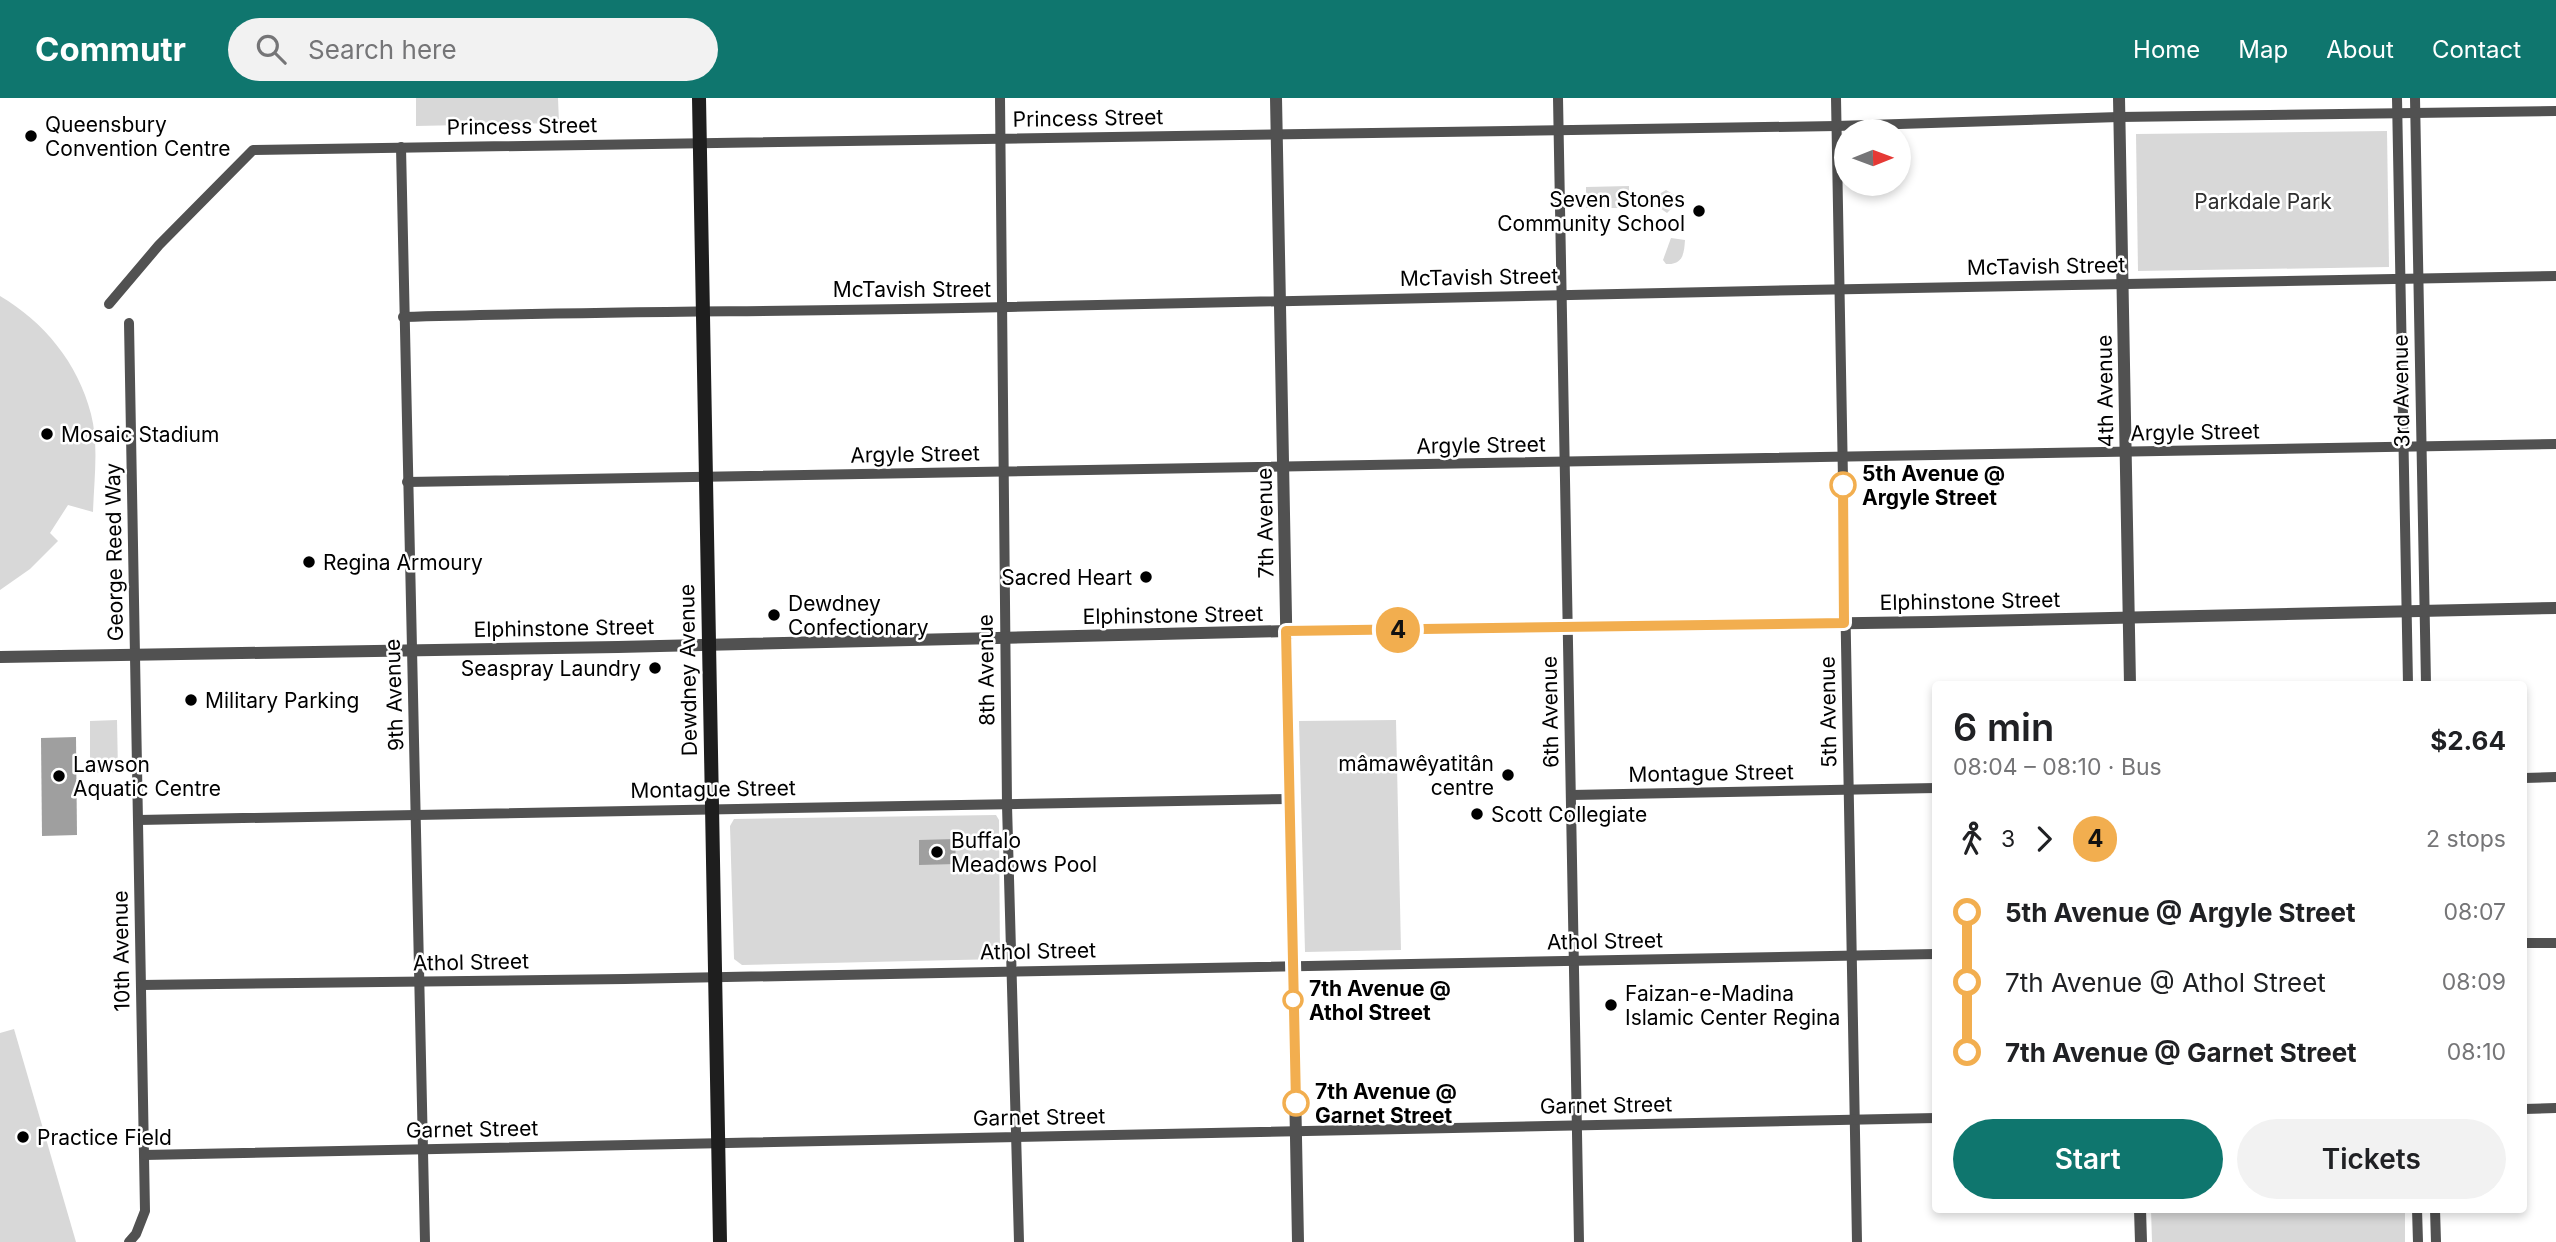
<!DOCTYPE html>
<html lang="en">
<head>
<meta charset="utf-8">
<style>
	:root { --surface:#fff; --page:#f2f2f2; --text:#202124; --muted:#757577; --accent:#0f766e }
	body { margin:0; font-family:Inter,sans-serif; background:var(--page); color:var(--text); height:100vh; display:flex; flex-direction:column; font-size:26px; white-space:nowrap }
	* { box-sizing:border-box; margin:0 }
	p { font-size:23px; color:var(--muted) }
	.icon { flex:none; width:38px; height:38px; fill:none; stroke:currentColor; stroke-width:2; stroke-linecap:round; stroke-linejoin:round }
	.map { position:relative; flex:1; overflow:hidden }
	.panel { position:absolute; left:1932px; top:583px; width:595px; height:532px; display:flex; flex-direction:column; background:var(--surface); border-radius:7px; box-shadow:0 4px 10px #0003 }
	.panel>* { flex:none }
	.badge { padding:0 14px; border-radius:23px; font-size:24px; line-height:46px }
	.needle { width:46px; rotate:89deg }
	.fabs { position:absolute; left:1834px; top:21px; display:grid; gap:14px }
	.fabs a { display:grid; place-items:center; width:77px; height:77px; border-radius:50%; background:var(--surface); box-shadow:0 4px 10px #0003; font-size:35px }
	.map>.badge { position:absolute; translate:-50% -50%; box-shadow:0 0 0 4px #fff }
	.legs { display:flex; align-items:center; gap:10px; height:77px; padding:0 21px; font-size:23px }
	.legs p { margin-inline-start:auto }
	.summary { display:flex; align-items:center; justify-content:space-between; height:119px; padding:0 21px }
	h1 { font-size:38px; font-weight:600; line-height:52px }
	.button { display:flex; gap:14px; margin-top:auto; padding:14px 21px }
	.button a { flex:1; height:80px; border-radius:42px; background:var(--accent); color:#fff; font-size:28px; font-weight:600; line-height:80px; text-align:center }
	.button a+a { background:var(--page); color:var(--text) }
	ul { padding:0 21px; list-style:none }
	li { display:flex; align-items:center; gap:24px; height:70px; font-size:26px }
	li i { display:grid; place-items:center; width:10px; height:100%; margin:0 9px; background:currentColor }
	li i::after { content:''; width:18px; height:18px; margin:-9px; border:5px solid; border-radius:50%; background:var(--surface) }
	li p { margin-inline-start:auto }
	li:first-child i { background:linear-gradient(#0000 50%,currentColor 0) }
	li:last-child i { background:linear-gradient(currentColor 50%,#0000 0) }
	header { display:flex; align-items:center; gap:42px; box-sizing:border-box; height:98px; padding:0 35px; background:var(--accent); color:#fff }
	header strong { font-size:33px }
	nav { display:flex; gap:38px; margin-inline-start:auto; font-size:24px }
	.search { width:490px; height:63px; background:var(--page); display:flex; align-items:center; gap:18px; box-sizing:border-box; padding:0 24px; border-radius:38px; color:var(--muted); font-size:26px }
	.map>svg:first-child { display:block }
	.green { fill:#d8d8d8 }
	.water { fill:#9f9f9f }
	.lines { fill:none; stroke-linecap:round; stroke-linejoin:round }
	.minor { stroke:#515151; stroke-width:10 }
	.tertiary { stroke:#515151; stroke-width:12 }
	.secondary { stroke:#1e1e1e; stroke-width:14 }
	.line-1-casing { stroke:#fff; stroke-width:16 }
	.line-1 { stroke:#f2ae4f; stroke-width:10 }
	.poi-dot { fill:#000; stroke:#fff; stroke-width:2.5 }
	.stop-1-dot { fill:#fff; stroke:#f2ae4f; stroke-width:3.5 }
	.labels { text-anchor:middle; dominant-baseline:central; stroke-width:5; stroke-linejoin:round; paint-order:stroke }
	.street-label { font-size:21px; fill:#000; stroke:#fff }
	.poi-label { font-size:21px; fill:#000; stroke:#fff; text-anchor:start }
	.park-label { font-size:21px; fill:#2f2f2f; stroke:#fff }
	.stop-label { font-size:21px; font-weight:bold; fill:#000; stroke:#fff; text-anchor:start }
</style>
</head>
<body>
<header>
<strong>Commutr</strong>
<div class="search"><svg class="icon" aria-label="search" viewBox="0 0 24 24"><circle cx="10" cy="10" r="6"/><path d="M15 15l6 6"/></svg>Search here</div>
<nav><a>Home</a><a>Map</a><a>About</a><a>Contact</a></nav>
</header>
<div class="map">
<svg width="2556" height="1144" viewBox="0 0 2556 1144">
	<rect width="100%" height="100%" fill="#fff"/>
	<!-- green -->
	<g class="green">
		<polygon points="416,0 558,0 559,25 416,28"/>
		<polygon points="2387,33 2389,169 2138,173 2136,36"/>
		<polygon points="1629,88 1629,110 1586,110 1586,89"/>
		<polygon points="1666,92 1676,98 1677,105 1667,115 1654,106 1661,95"/>
		<path d="M1671,140L1685,142C1684,156 1683,167 1666,166L1663,162Z"/>
		<path d="M0,198C44,224 78,265 91,316C99,347 94,382 93,414L68,407L50,435L58,443L30,471L0,492Z"/>
		<polygon points="117,622 118,674 90,675 90,623"/>
		<polygon points="1396,622 1401,852 1305,854 1299,623"/>
		<polygon points="996,717 999,722 1000,861 742,867 734,861 730,728 734,721"/>
		<polygon points="14,931 76,1144 0,1144 0,935"/>
		<polygon points="2151,1111 2405,1111 2405,1144 2152,1144"/>
	</g>
	<!-- water -->
	<g class="water">
		<polygon points="76,639 77,737 42,738 41,640"/>
		<polygon points="955,741 956,766 919,767 919,742"/>
	</g>
	<g class="lines">
		<!-- minor -->
		<g class="minor">
			<polyline points="1000,0 1007,707 1019,1144"/>
			<polyline points="1558,0 1579,1144"/>
			<polyline points="1836,0 1857,1144"/>
			<polyline points="2397,0 2408,586"/>
			<polyline points="2415,0 2426,586"/>
			<polyline points="401,49 425,1144"/>
			<polyline points="109,206 159,147 253,52 1836,28 2119,19 2556,13"/>
			<path d="M403,219C605,213 807,214 1009,209C1525,197 2040,187 2556,178"/>
			<polyline points="129,225 145,1113 136,1136 129,1144"/>
			<polyline points="407,384 2556,346"/>
			<polyline points="2524,680 2556,679"/>
			<polyline points="1571,697 1936,690"/>
			<polyline points="138,722 1289,701"/>
			<polyline points="2524,845 2556,845"/>
			<polyline points="141,887 625,881 1936,856"/>
			<polyline points="2524,1011 2556,1010"/>
			<polyline points="144,1057 1936,1020"/>
			<polyline points="2417,1111 2418,1144"/>
			<polyline points="2435,1111 2436,1144"/>
		</g>
		<!-- tertiary -->
		<g class="tertiary">
			<polyline points="1276,0 1298,1144"/>
			<polyline points="2119,0 2130,586"/>
			<polyline points="0,559 618,549 1286,533 1931,524 2556,510"/>
			<polyline points="2140,1111 2141,1144"/>
		</g>
		<!-- secondary -->
		<polyline class="secondary" points="699,0 720,1144"/>
	</g>
	<g class="lines">
		<defs>
			<polyline id="line-1" points="1296,1005 1286,533 1844,525 1843,387"/>
		</defs>
		<!-- line-1 casing -->
		<use href="#line-1" class="line-1-casing"/>
		<!-- line-1 -->
		<use href="#line-1" class="line-1"/>
	</g>
	<!-- markers -->
	<g class="poi-dot">
		<circle cx="31" cy="38" r="7"/>
		<circle cx="1699" cy="113" r="7"/>
		<circle cx="47" cy="336" r="7"/>
		<circle cx="309" cy="464" r="7"/>
		<circle cx="1146" cy="479" r="7"/>
		<circle cx="774" cy="517" r="7"/>
		<circle cx="655" cy="570" r="7"/>
		<circle cx="191" cy="602" r="7"/>
		<circle cx="1508" cy="677" r="7"/>
		<circle cx="59" cy="678" r="7"/>
		<circle cx="1477" cy="716" r="7"/>
		<circle cx="937" cy="754" r="7"/>
		<circle cx="1611" cy="907" r="7"/>
		<circle cx="23" cy="1039" r="7"/>
	</g>
	<g class="stop-1-dot">
		<circle cx="1843" cy="387" r="12"/>
		<circle cx="1293" cy="902" r="9"/>
		<circle cx="1296" cy="1005" r="12"/>
	</g>
	<g class="labels">
		<!-- street labels -->
		<g class="street-label">
			<text transform="translate(1088 20) rotate(-1)">Princess Street</text>
			<text transform="translate(522 28) rotate(-1)">Princess Street</text>
			<text transform="translate(2046 168) rotate(-1)">McTavish Street</text>
			<text transform="translate(1479 179) rotate(-1)">McTavish Street</text>
			<text x="912" y="191">McTavish Street</text>
			<text transform="translate(2105 293) rotate(-91)">4th Avenue</text>
			<text transform="translate(2401 293) rotate(-91)">3rd Avenue</text>
			<text transform="translate(2195 334) rotate(-1)">Argyle Street</text>
			<text transform="translate(1481 347) rotate(-1)">Argyle Street</text>
			<text transform="translate(915 356) rotate(-1)">Argyle Street</text>
			<text transform="translate(1265 425) rotate(-91)">7th Avenue</text>
			<text transform="translate(114 454) rotate(-91)">George Reed Way</text>
			<text transform="translate(1970 503) rotate(-1)">Elphinstone Street</text>
			<text transform="translate(1173 517) rotate(-1)">Elphinstone Street</text>
			<text transform="translate(564 530) rotate(-1)">Elphinstone Street</text>
			<text transform="translate(688 572) rotate(-91)">Dewdney Avenue</text>
			<text transform="translate(986 572) rotate(-91)">8th Avenue</text>
			<text transform="translate(394 597) rotate(-92)">9th Avenue</text>
			<text transform="translate(1550 614) rotate(-91)">6th Avenue</text>
			<text transform="translate(1828 614) rotate(-91)">5th Avenue</text>
			<text transform="translate(1711 675) rotate(-1)">Montague Street</text>
			<text transform="translate(713 691) rotate(-1)">Montague Street</text>
			<text transform="translate(1605 843) rotate(-1)">Athol Street</text>
			<text transform="translate(121 853) rotate(-91)">10th Avenue</text>
			<text transform="translate(1038 853) rotate(-1)">Athol Street</text>
			<text transform="translate(471 864) rotate(-1)">Athol Street</text>
			<text transform="translate(1606 1007) rotate(-1)">Garnet Street</text>
			<text transform="translate(1039 1019) rotate(-1)">Garnet Street</text>
			<text transform="translate(472 1031) rotate(-1)">Garnet Street</text>
		</g>
		<!-- poi labels -->
		<g class="poi-label">
			<text x="45" y="26">Queensbury<tspan x="45" dy="24">Convention Centre</tspan></text>
			<text x="1685" y="101" text-anchor="end">Seven Stones<tspan x="1685" dy="24">Community School</tspan></text>
			<text x="61" y="336">Mosaic Stadium</text>
			<text x="323" y="464">Regina Armoury</text>
			<text x="1132" y="479" text-anchor="end">Sacred Heart</text>
			<text x="788" y="505">Dewdney<tspan x="788" dy="24">Confectionary</tspan></text>
			<text x="641" y="570" text-anchor="end">Seaspray Laundry</text>
			<text x="205" y="602">Military Parking</text>
			<text x="1494" y="665" text-anchor="end">mâmawêyatitân<tspan x="1494" dy="24">centre</tspan></text>
			<text x="73" y="666">Lawson<tspan x="73" dy="24">Aquatic Centre</tspan></text>
			<text x="1491" y="716">Scott Collegiate</text>
			<text x="951" y="742">Buffalo<tspan x="951" dy="24">Meadows Pool</tspan></text>
			<text x="1625" y="895">Faizan-e-Madina<tspan x="1625" dy="24">Islamic Center Regina</tspan></text>
			<text x="37" y="1039">Practice Field</text>
		</g>
		<!-- park labels -->
		<g class="park-label">
			<text x="2263" y="103">Parkdale Park</text>
		</g>
		<!-- stop labels -->
		<g class="stop-label">
			<text x="1862" y="375">5th Avenue @<tspan x="1862" dy="24">Argyle Street</tspan></text>
			<text x="1309" y="890">7th Avenue @<tspan x="1309" dy="24">Athol Street</tspan></text>
			<text x="1315" y="993">7th Avenue @<tspan x="1315" dy="24">Garnet Street</tspan></text>
		</g>
	</g>
</svg>
<div class="fabs">
<a><svg class="needle" viewBox="-14 -14 28 28"><path d="M0-13l5 13h-10z" fill="#e53935"/><path d="M0 13l5-13h-10z" fill="#757577"/></svg></a>
</div>
<b class="badge" style="left:1398px;top:532px;background:#f2ae4f;color:#111">4</b>
<section class="panel">
<div class="summary"><div><h1>6 min</h1><p>08:04 – 08:10 · Bus</p></div><b>$2.64</b></div>
<div class="legs"><svg class="icon" aria-label="walk" viewBox="0 0 24 24"><circle cx="13" cy="4" r="2"/><path d="M13 8l-2 6 4 7M11 14l-3 7M7 12l3-4h3l4 4"/></svg>3<svg class="icon" aria-label="forward" viewBox="0 0 24 24"><path d="M9 5l7 7-7 7"/></svg><b class="badge" style="background:#f2ae4f;color:#111">4</b><p>2 stops</p></div>
<ul>
<li><i style="color:#f2ae4f"></i><b>5th Avenue @ Argyle Street</b><p>08:07</p></li>
<li><i style="color:#f2ae4f"></i><span>7th Avenue @ Athol Street</span><p>08:09</p></li>
<li><i style="color:#f2ae4f"></i><b>7th Avenue @ Garnet Street</b><p>08:10</p></li>
</ul>
<div class="button"><a>Start</a><a>Tickets</a></div>
</section>
</div>
</body>
</html>
